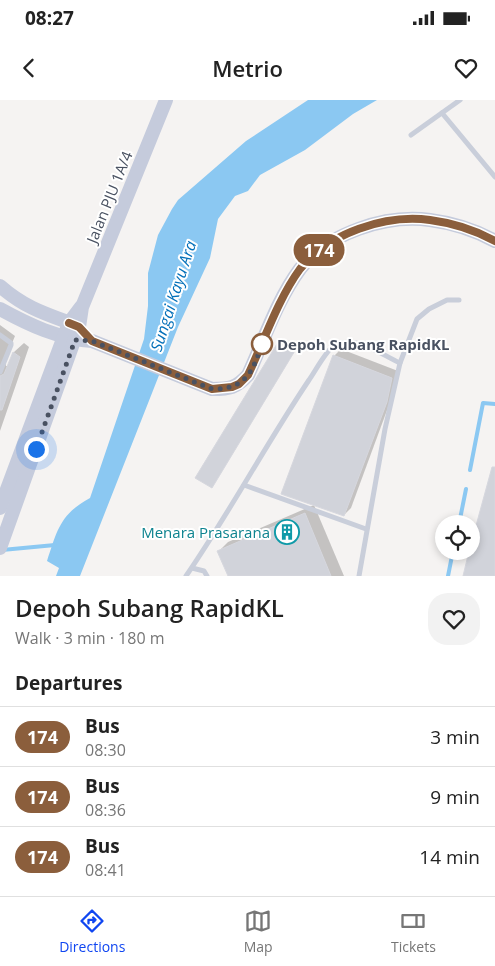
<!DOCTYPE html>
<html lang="en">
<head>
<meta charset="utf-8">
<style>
	:root { --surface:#fff; --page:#f2f2f2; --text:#222; --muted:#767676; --line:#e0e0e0; --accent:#1046f1 }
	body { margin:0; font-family:"Open Sans",sans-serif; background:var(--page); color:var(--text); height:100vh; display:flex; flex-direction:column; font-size:19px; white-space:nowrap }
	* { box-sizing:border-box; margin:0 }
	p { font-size:16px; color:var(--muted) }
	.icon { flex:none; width:28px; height:28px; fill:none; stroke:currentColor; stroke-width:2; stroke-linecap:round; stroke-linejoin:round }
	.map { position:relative; height:476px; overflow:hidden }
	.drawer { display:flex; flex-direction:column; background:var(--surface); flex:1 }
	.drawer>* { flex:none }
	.badge { padding:0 10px; border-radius:16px; font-size:18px; line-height:32px }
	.fabs { position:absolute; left:435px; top:415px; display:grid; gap:10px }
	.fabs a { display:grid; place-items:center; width:45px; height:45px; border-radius:50%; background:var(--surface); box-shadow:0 2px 8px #0003; font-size:25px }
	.you { position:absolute; width:25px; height:25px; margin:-12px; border:4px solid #fff; border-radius:50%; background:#1a73e8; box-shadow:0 0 0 8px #1a73e833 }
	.map>.badge { position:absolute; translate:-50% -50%; box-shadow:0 0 0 2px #fff }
	h2 { padding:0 15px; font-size:19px; line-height:45px }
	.round { display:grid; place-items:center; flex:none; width:52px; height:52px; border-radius:20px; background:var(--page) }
	.overview { display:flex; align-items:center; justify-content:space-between; height:85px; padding:0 15px }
	h1 { font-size:24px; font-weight:600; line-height:38px }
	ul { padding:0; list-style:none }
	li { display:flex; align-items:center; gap:15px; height:60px; padding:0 15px; border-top:1px solid var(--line) }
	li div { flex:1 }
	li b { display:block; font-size:19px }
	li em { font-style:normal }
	li .badge { min-width:55px; font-weight:700; text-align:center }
	.status { display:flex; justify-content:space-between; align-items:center; height:35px; padding:0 25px; background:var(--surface); direction:ltr }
	.status svg { height:14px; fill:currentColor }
	header { display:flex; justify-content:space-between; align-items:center; height:65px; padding:0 15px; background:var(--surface); font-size:22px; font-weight:600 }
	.tab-bar { display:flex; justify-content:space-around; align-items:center; height:70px; border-top:1px solid var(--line); background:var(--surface); font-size:14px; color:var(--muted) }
	.tab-bar a { display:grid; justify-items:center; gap:2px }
	.tab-bar .current { color:var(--accent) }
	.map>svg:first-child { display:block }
	.water { fill:#8bc8f2 }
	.shadow { fill:#0003 }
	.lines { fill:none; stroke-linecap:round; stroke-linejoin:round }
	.stream { stroke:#8bc8f2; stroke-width:4 }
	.building { fill:#d1d3da; stroke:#d6d7de }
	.lane { stroke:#c9ceda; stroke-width:5 }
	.secondary { stroke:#c5cbdc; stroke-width:14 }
	.line-casing { stroke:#fff; stroke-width:11 }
	.line { stroke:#8b5e3c; stroke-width:8 }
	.walk { stroke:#495161; stroke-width:5; stroke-dasharray:0 9 }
	.stop-dot { fill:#fff; stroke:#8b5e3c; stroke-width:2.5 }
	.labels { text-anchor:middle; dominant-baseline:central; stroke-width:4; stroke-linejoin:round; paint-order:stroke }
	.street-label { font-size:15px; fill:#495161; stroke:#fff }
	.stop-label { font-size:15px; font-weight:bold; fill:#495161; stroke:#fff; text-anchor:start }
	.culture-label { font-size:15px; fill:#0d838f; stroke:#fff; text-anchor:end }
	.water-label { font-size:16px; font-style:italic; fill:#0470b9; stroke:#fff }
</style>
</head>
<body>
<div class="status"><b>08:27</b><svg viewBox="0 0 49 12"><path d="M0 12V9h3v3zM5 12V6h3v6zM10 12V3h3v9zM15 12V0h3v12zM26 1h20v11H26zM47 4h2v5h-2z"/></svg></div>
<header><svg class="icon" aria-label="back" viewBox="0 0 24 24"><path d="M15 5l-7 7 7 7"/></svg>Metrio<svg class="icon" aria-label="heart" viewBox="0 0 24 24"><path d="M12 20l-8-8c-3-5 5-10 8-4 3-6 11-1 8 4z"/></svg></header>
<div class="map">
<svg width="495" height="476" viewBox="0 0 495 476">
	<rect width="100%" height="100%" fill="#f5f3f2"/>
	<!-- water -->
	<path class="water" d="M308,0H377L353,14L305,50L260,75L248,91L235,96L218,119L210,158L178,227L80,476H56L59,468L47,461C57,431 60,414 90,398L144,239L148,206V173L158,135L172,109L178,100L246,41Z"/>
	<!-- shadow -->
	<g class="shadow">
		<polygon points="0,225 15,236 5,260 6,266 8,266 14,252 24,243 29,247 0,331"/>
		<polygon points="282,238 297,247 213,385 281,240"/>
		<polygon points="341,249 398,271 393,294 351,408 344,415 334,256"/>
		<polygon points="314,405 344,476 229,476 219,451 228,442"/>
	</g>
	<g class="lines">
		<!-- stream -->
		<g class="stream">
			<polyline points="470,370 483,303 495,304"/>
			<polyline points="459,424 466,389"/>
			<polyline points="2,450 55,445"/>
			<polyline points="448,476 453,451"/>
		</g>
	</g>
	<!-- building -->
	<g class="building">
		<polygon points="280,239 296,249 212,388 195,378"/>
		<polygon points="13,252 20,257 2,310 0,310 0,276 4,274"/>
		<polygon points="333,255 392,278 387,302 344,416 281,394"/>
		<polygon points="492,367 495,367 495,476 463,476 469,451 471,451 471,444"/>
		<polygon points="305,413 331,476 228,476 217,451"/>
	</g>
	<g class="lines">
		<!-- lane -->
		<g class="lane">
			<polyline points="442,13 495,77"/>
			<polyline points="411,35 460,0"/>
			<polyline points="0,235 11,243 11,245 0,272"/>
			<polyline points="244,385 366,429"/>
			<polyline points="192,468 204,471 207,476"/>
			<path d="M186,476C230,412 266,344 309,280C315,272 326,250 334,246C356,234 380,254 400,263"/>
			<polyline points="359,476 385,329 400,263 417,219 429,209 447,200 459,200"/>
		</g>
		<!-- secondary -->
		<g class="secondary">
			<path d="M0,186C25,208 46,214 76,225"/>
			<path d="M0,209C29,225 59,239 92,241L212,289C230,289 236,288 248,275C264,240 277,200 300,169C328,133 386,114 430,120C453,123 475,130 495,141"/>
			<polyline points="0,408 69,223 81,207"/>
			<polyline points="0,448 79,227 82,207 166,0"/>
		</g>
	</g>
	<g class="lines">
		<defs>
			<path id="line" d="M69,223L79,227L92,241L212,289L232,287L239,284L248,275C264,241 278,199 300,169C328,133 386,114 430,120C453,123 475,130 495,141"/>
		</defs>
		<!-- line casing -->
		<use href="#line" class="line-casing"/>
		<!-- line -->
		<use href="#line" class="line"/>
		<!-- walk -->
		<path class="walk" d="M36,349L75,240L92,241L212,289C246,289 252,273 262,244"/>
	</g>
	<!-- icons -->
	<defs>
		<symbol id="building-ring" viewBox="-11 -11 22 22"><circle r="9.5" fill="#fff" stroke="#0f9aa8" stroke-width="1.5"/><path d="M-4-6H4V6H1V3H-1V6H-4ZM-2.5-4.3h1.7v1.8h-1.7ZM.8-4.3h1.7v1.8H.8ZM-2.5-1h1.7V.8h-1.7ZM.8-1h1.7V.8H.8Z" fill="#0f9aa8"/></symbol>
	</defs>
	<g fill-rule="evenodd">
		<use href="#building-ring" x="273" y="418" width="28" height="28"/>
	</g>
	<!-- markers -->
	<circle class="stop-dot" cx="262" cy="244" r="10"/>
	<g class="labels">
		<!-- street labels -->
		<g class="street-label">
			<text transform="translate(109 97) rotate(-68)">Jalan PJU 1A/4</text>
		</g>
		<!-- stop labels -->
		<g class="stop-label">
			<text x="277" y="244">Depoh Subang RapidKL</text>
		</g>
		<!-- culture labels -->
		<g class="culture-label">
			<text x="270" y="432">Menara Prasarana</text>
		</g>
		<!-- water labels -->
		<g class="water-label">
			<text transform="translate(173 196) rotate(-72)">Sungai Kayu Ara</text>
		</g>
	</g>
</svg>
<div class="fabs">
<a><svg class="icon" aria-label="locate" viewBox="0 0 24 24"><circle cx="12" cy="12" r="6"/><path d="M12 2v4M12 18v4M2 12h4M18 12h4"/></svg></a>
</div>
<div class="you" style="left:36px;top:349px"></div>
<b class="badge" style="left:319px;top:150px;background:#8b5e3c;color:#fff">174</b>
</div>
<section class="drawer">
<div class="overview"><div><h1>Depoh Subang RapidKL</h1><p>Walk · 3 min · 180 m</p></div><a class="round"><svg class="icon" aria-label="heart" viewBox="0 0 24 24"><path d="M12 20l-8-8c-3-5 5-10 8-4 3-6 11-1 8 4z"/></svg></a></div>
<h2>Departures</h2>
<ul>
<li><span class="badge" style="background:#8b5e3c;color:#fff">174</span><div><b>Bus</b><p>08:30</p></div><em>3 min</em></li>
<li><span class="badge" style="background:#8b5e3c;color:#fff">174</span><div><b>Bus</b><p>08:36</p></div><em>9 min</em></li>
<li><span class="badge" style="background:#8b5e3c;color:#fff">174</span><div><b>Bus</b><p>08:41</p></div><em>14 min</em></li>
</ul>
</section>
<nav class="tab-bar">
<a class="current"><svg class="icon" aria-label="directions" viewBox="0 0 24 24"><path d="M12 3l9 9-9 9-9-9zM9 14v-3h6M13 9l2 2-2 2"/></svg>Directions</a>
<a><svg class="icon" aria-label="map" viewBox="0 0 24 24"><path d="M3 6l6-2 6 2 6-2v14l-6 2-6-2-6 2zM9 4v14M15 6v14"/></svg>Map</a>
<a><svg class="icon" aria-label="tickets" viewBox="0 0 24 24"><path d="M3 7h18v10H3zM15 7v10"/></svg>Tickets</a>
</nav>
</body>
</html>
